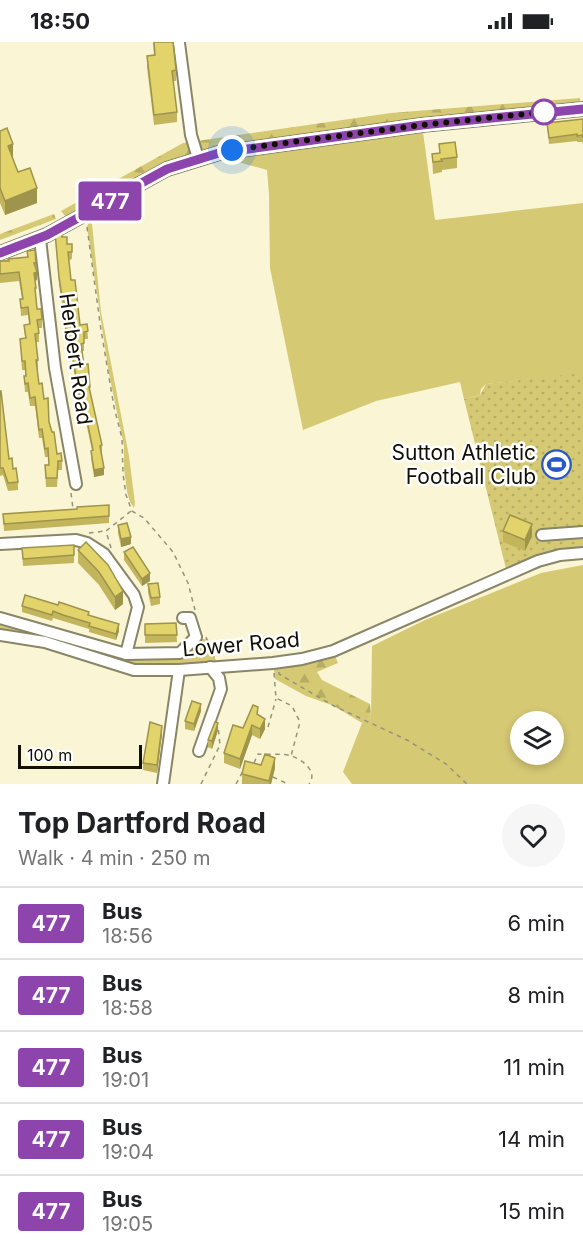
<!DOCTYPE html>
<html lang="en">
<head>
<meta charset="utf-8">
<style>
	:root { --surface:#fff; --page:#f6f6f6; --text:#202124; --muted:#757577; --line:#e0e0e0 }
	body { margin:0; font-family:Inter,sans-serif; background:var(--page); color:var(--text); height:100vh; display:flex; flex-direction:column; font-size:22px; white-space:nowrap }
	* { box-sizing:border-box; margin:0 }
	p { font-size:20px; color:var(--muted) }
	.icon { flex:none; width:33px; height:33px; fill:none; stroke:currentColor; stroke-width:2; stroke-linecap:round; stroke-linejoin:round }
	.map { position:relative; height:742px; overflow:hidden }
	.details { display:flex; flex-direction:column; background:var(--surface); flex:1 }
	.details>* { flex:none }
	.badge { padding:0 12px; border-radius:4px; font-size:21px; line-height:39px }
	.tools { position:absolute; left:510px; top:669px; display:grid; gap:12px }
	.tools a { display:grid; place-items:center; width:54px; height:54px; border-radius:50%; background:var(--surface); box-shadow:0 3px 9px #0003; font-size:30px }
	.scale { position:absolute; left:18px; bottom:15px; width:124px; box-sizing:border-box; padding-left:6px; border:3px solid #121005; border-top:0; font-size:16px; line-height:21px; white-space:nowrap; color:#121005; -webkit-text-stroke:4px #fff; paint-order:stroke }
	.you { position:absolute; width:30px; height:30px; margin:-15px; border:4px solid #fff; border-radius:50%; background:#1a73e8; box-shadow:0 0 0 9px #1a73e833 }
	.map>.badge { position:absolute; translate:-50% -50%; box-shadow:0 0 0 3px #fff }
	.round { display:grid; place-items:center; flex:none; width:63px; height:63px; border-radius:32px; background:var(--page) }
	.headline { display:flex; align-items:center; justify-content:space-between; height:102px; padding:0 18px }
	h1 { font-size:28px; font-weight:700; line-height:45px }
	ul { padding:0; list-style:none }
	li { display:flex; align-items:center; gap:18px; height:72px; padding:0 18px; border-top:2px solid var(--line) }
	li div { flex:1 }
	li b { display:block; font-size:22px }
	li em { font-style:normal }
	li .badge { min-width:66px; font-weight:700; text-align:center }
	.status { display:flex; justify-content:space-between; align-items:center; height:42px; padding:0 30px; background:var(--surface); direction:ltr }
	.status svg { height:16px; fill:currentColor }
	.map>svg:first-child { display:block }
	.green { fill:#d5c974; fill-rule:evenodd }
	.forest { fill:url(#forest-firs) }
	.park { fill:url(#park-dots) }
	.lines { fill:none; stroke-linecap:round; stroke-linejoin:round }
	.minor-casing { stroke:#898567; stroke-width:14 }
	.major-casing { stroke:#898567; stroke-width:16 }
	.path { stroke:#97937b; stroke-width:1.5; stroke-dasharray:4.5 4.5; stroke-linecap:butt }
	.minor { stroke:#fff; stroke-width:10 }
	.major { stroke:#fff; stroke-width:14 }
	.wall { fill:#c2b55c }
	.shaded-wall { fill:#9e944b }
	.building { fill:#e2d36b; stroke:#9e944b; stroke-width:1.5 }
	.line-casing { stroke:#fff; stroke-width:14 }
	.line { stroke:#8e44ad; stroke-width:9 }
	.walk { stroke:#121005; stroke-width:6; stroke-dasharray:0 10.8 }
	.stop-dot { fill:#fff; stroke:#8e44ad; stroke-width:3 }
	.labels { text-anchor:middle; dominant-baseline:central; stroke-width:5; stroke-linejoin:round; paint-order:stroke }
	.street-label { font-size:21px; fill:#121005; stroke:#fff }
	.poi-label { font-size:21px; fill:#121005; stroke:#fff; text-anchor:end }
</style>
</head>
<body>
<div class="status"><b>18:50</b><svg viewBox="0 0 49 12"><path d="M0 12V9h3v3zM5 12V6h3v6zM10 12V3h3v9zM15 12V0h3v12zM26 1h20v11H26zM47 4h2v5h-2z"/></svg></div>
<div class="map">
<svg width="583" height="742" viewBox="0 0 583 742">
	<defs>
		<pattern id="forest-firs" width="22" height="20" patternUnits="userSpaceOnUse" patternTransform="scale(1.5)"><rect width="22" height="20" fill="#d5c974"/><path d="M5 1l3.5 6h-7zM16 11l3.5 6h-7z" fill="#b6ac63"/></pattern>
		<pattern id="park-dots" width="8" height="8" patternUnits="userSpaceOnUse" patternTransform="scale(1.5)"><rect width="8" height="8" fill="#d5c974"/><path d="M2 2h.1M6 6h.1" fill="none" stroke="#b6ac63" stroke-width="1.8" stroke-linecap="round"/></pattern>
	</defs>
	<rect width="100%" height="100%" fill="#faf5d4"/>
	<!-- green -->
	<g class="green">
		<polygon points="422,83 435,178 583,161 583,332 486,342 481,347 480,353 464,357 460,340 376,359 303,388 270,226 269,152 267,128 224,116"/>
		<polygon points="89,180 92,182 101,270 129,414 135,461 134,466 130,460 127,449 124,427 124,404 109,332 87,185"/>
		<path d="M583,523V742H352L343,730L362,681L371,676L372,604L425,578L541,531ZM520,680H554V712H520Z"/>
		<polygon points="0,576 126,612 185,611 198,597 208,597 218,624 145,628 0,593"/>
	</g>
	<!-- forest -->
	<g class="forest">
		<polygon points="580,56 581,64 212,107 180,115 66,175 61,169 183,101 391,71"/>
		<polygon points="54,172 56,177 0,198 0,192"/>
		<polygon points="333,609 338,621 317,630 322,638 370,662 371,676 362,681 334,664 306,654 275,637 273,621"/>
	</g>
	<!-- park -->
	<polygon class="park" points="583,331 583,511 507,531 464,357 480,353 486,342"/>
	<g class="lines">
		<defs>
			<g id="minor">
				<polyline points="179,1 191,93 198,116"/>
				<polyline points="40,197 55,326 76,442"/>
				<polyline points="542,493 583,490"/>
				<polyline points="0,502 76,498 87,501 104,512 134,553 138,565 126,612"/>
				<polyline points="0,576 126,612 180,611 196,595 190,576 183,576"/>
				<polyline points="0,593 45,600 134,628 179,628 273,621 302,617 333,609 538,519 560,513 583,511"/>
				<polyline points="199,709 221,647 219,636 210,625"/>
				<polyline points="163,742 179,628"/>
			</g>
			<polyline id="major" points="0,211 47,193 167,127 219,111 422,83 583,67"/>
		</defs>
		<!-- minor casing -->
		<use href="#minor" class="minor-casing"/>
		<!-- major casing -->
		<use href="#major" class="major-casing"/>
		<!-- path -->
		<g class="path">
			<polyline points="87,185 101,288 114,365 122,396 123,432 126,453 132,469 144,476 173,510 188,541 195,568"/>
			<polyline points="71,451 73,467"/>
			<polyline points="89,491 105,489"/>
			<polyline points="111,506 106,489 131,469"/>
			<polyline points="206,595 214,615"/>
			<polyline points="279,630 279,632 334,664 407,698 446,722 467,742"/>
			<polyline points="274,631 276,656 292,664 300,680 291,714"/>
			<polyline points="268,685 276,657"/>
			<path d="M254,721L258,712C268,713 283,711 292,714C304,719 318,730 309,742"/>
			<polyline points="273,735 288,742"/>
			<polyline points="201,742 220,703 218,684"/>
			<polyline points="236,742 244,727"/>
		</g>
		<!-- minor -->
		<use href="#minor" class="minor"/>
		<!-- major -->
		<use href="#major" class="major"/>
	</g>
	<!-- wall -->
	<g class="wall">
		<polygon points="153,0 176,28 176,39 173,39 177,70 177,80 154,83 147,25 147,14 154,14"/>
		<polygon points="583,77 583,102 582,100 577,100 577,99 549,102 547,81"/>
		<polygon points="0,89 13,117 18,130 37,161 5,173 0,161"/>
		<polygon points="439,102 457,115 457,126 442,128 442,130 433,132 432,112 439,111"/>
		<polygon points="55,191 62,195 72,210 72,217 69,218 71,238 80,283 87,282 88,297 84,297 84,309 82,309 84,323 90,345 90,352 102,403 102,411 101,411 104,433 94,435 91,416 91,409 92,408 85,376 77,350 71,309 68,298 66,298 64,262 62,262 59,243"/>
		<polygon points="27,209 36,221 37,238 35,239 36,254 37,267 42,277 42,286 39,286 39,300 36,300 38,318 38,327 37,327 39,342 44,357 57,412 62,419 62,428 58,428 57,445 46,445 45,423 49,423 48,415 45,415 42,396 39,396 35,364 30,364 28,350 25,350 24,334 25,334 25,328 22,328 20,297 25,296 24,283 29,282 28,273 21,274 20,257 22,257 19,239 0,241 0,219 27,215"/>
		<polygon points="0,349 9,417 18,440 18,448 8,449 3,433 0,434"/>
		<polygon points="109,463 109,481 4,489 3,472 77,467"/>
		<polygon points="118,483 131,502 121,505 118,491"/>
		<polygon points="503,489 532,494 525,509 503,500"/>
		<polygon points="86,500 123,562 115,568 99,543 78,521 78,508"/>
		<polygon points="74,503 74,521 23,524 22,506"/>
		<polygon points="124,510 150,539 142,544 124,518"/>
		<polygon points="148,542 160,555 160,562 151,564 148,550"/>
		<polygon points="22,564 89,574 119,589 116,598 89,590 89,587 63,579 53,576 52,579 22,570"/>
		<polygon points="176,581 177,600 145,601 145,582"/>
		<polygon points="201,669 194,689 185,687 185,679"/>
		<polygon points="258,673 265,687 260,697 252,693 240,727 224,721 224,711 243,686"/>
		<polygon points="218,688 212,707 208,705 208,698"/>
		<polygon points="162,692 157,731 143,728 143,721"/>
		<polygon points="261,723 275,726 271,742 242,742 242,732"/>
	</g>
	<!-- shaded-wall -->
	<g class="shaded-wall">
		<polygon points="13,102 13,117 8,104"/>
		<polygon points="37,146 37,161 5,173 5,159"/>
		<polygon points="37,230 37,238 34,239 34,231"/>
		<polygon points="104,426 104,433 94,435 94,428"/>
		<polygon points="532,482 532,494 525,509 525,498"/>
		<polygon points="131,495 131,502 121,505 121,497"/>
		<polygon points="150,531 150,539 142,544 142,537"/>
		<polygon points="123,549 123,562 115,568 115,555"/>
		<polygon points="119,582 119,589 116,598 116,592"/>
		<polygon points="201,662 201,669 194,689 194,682"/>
		<polygon points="265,677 265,687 260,697 260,687"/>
		<polygon points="218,681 218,688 212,707 212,699"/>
		<polygon points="252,683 252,693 240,727 240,717"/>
		<polygon points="162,684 162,692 157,731 157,723"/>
		<polygon points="275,716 275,726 271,742 269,742"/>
	</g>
	<!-- building -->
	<g class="building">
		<polygon points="154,0 173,0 176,28 172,29 177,70 154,73 147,14 155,13"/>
		<polygon points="583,77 583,96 582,93 577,94 577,92 549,96 547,81"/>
		<polygon points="7,86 13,102 8,104 18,130 30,126 37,146 5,159 0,146 0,89"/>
		<polygon points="455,100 457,115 441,117 442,119 433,120 432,112 440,111 439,102"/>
		<polygon points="55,191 62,191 62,195 67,195 67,202 72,202 72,210 68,210 71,238 75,238 80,283 87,282 88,289 84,290 84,301 81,302 84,323 88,322 90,345 89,345 102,403 100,404 104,426 94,428 91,409 93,408 85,368 77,342 71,302 68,290 66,290 64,254 62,254 59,235"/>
		<polygon points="35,208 36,221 34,221 37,230 34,231 36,246 35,246 37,267 41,267 42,277 37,278 39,291 35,292 38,318 36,318 39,342 42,341 44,357 48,356 49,380 52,390 54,390 57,412 61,411 62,419 58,419 57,436 46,436 45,423 49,423 48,406 45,407 42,387 39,388 35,355 30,356 28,341 25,342 24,334 26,334 25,319 22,319 20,297 26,296 24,283 30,282 28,265 21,266 20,257 23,257 19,230 0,232 0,219 9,219 8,217 28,215 27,209"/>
		<polygon points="0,349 1,349 9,417 12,416 13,427 16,426 18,440 8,441 3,426 0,426"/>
		<polygon points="109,463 109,474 4,482 3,472 77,467 77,465"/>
		<polygon points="510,473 532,482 525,498 503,489"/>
		<polygon points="127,481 131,495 121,497 118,483"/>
		<polygon points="86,500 108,523 123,549 115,555 99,530 78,508"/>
		<polygon points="74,503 74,513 23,517 22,506"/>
		<polygon points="133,505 150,531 142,537 124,510"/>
		<polygon points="158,541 160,555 151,556 148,542"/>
		<polygon points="25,553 58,563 59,560 89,570 88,573 119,582 116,592 89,584 90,581 63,573 53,569 52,573 22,564"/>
		<polygon points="176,581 177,593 145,593 145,582"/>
		<polygon points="192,659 201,662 194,682 185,679"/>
		<polygon points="253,663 258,665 257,672 265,677 260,687 252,683 240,717 224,711 233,683 243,686"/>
		<polygon points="150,680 162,684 157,723 143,721"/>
		<polygon points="215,680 218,681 212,699 208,698"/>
		<polygon points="265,712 275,716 269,739 242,732 245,719 261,723"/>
	</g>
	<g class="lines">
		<defs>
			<polyline id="line" points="0,211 47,193 167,127 219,111 422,83 583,67"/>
		</defs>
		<!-- line casing -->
		<use href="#line" class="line-casing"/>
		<!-- line -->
		<use href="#line" class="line"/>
		<!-- walk -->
		<polyline class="walk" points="232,108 422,83 544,70"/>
	</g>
	<!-- icons -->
	<defs>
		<symbol id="stadium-ring" viewBox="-11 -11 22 22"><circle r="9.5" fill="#fff" stroke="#2858c6" stroke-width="1.5"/><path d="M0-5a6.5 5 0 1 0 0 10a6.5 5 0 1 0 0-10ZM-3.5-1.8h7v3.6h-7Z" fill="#2858c6"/></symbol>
	</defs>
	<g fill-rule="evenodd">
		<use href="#stadium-ring" x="540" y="406" width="33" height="33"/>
	</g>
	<!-- markers -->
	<circle class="stop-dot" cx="544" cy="70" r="12"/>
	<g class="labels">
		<!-- street labels -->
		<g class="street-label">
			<text transform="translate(76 317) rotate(82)">Herbert Road</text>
			<text transform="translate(241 602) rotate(-5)">Lower Road</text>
		</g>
		<!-- poi labels -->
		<g class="poi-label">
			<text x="536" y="410">Sutton Athletic<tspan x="536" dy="24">Football Club</tspan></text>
		</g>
	</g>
</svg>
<div class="tools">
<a><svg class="icon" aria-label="layers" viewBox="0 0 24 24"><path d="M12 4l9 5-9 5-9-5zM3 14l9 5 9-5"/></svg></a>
</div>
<div class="scale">100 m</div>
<div class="you" style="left:232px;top:108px"></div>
<b class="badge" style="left:110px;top:159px;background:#8e44ad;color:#fff">477</b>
</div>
<section class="details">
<div class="headline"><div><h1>Top Dartford Road</h1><p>Walk · 4 min · 250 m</p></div><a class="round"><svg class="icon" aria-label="heart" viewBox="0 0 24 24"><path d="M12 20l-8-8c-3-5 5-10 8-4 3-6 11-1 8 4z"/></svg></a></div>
<ul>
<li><span class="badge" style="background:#8e44ad;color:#fff">477</span><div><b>Bus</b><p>18:56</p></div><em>6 min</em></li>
<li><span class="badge" style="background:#8e44ad;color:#fff">477</span><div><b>Bus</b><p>18:58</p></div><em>8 min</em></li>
<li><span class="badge" style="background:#8e44ad;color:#fff">477</span><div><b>Bus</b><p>19:01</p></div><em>11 min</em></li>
<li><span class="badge" style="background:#8e44ad;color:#fff">477</span><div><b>Bus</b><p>19:04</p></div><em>14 min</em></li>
<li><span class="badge" style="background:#8e44ad;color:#fff">477</span><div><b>Bus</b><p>19:05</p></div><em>15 min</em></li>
</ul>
</section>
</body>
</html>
